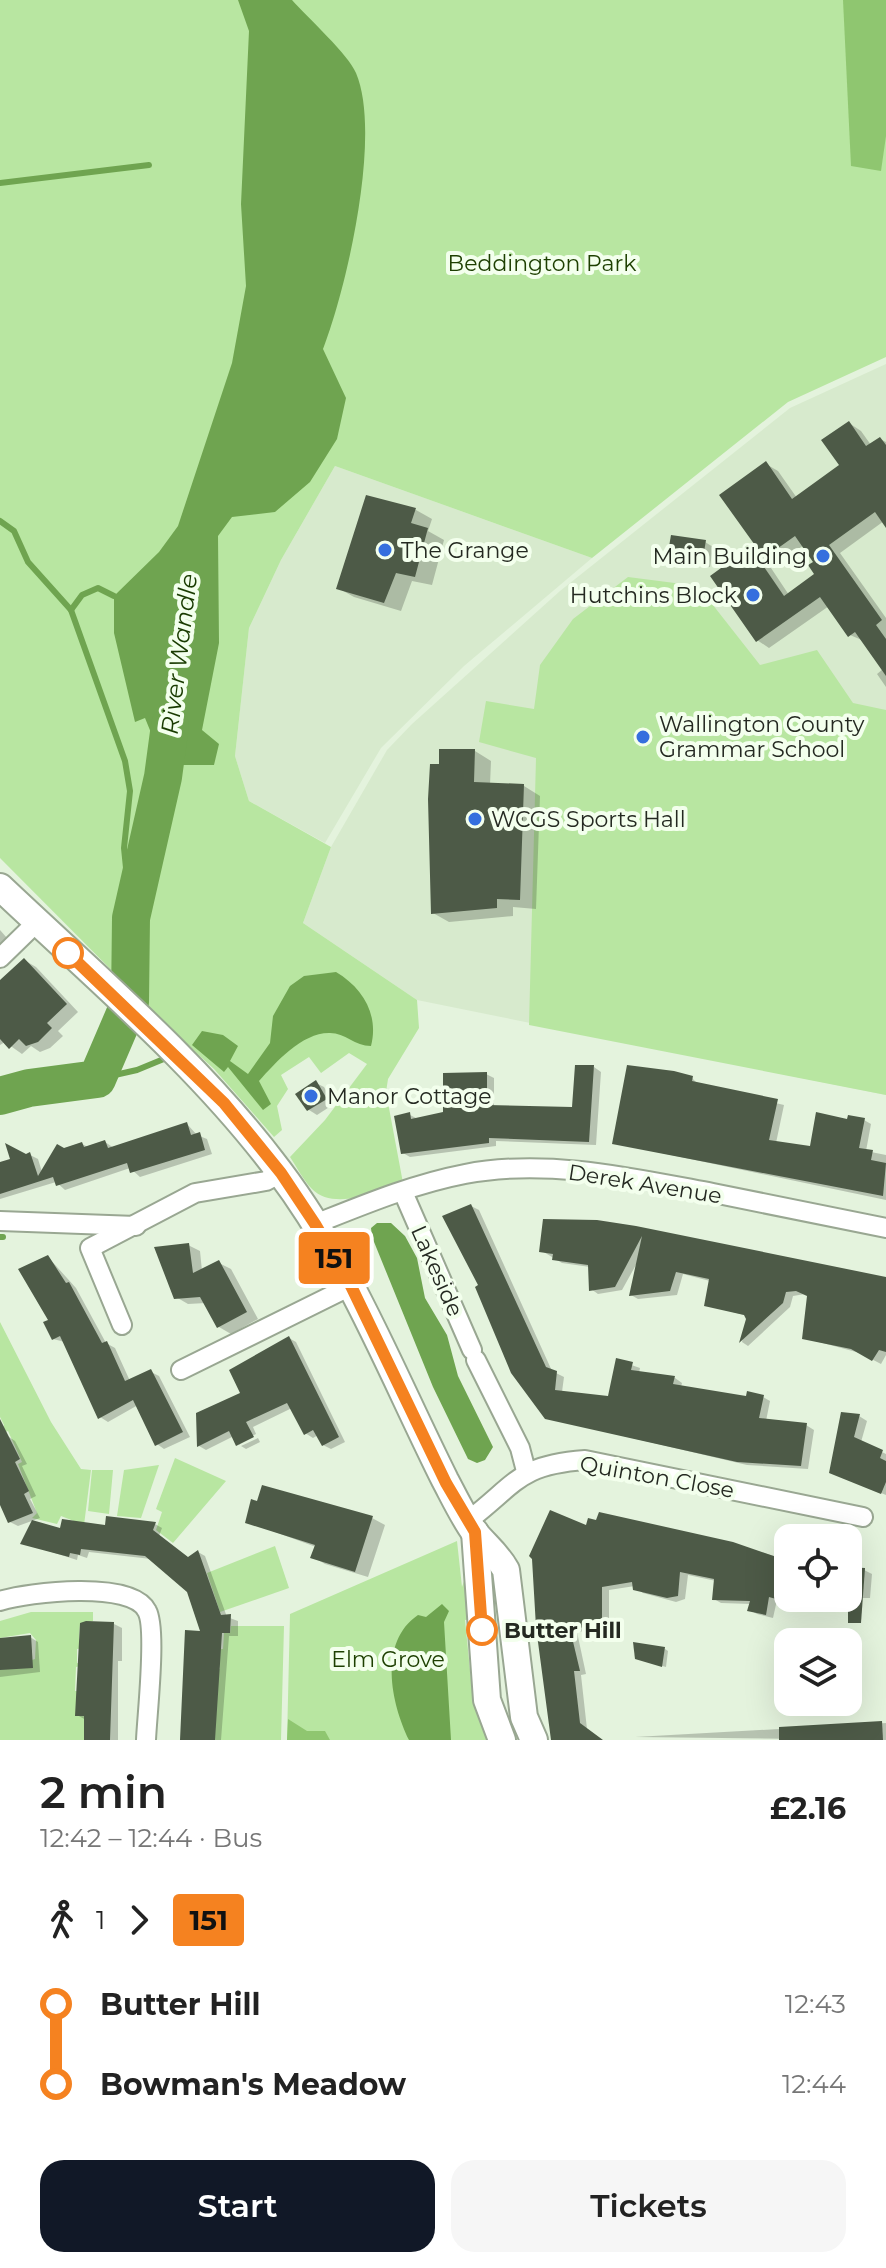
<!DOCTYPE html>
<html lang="en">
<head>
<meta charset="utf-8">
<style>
	:root { --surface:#fff; --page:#f6f6f6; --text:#222; --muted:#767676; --accent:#111827 }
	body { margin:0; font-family:Montserrat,sans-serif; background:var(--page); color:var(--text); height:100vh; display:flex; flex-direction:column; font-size:30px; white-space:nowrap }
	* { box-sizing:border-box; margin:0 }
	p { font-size:26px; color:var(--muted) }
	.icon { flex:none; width:44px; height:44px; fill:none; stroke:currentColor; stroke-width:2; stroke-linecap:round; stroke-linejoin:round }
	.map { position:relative; height:1740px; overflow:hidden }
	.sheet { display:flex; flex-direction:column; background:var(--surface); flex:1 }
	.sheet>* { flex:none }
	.badge { padding:0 16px; border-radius:6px; font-size:28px; line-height:52px }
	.tools { position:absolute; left:774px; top:1524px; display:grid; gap:16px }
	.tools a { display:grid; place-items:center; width:88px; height:88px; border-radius:16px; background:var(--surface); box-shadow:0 8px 32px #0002; font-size:40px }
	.map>.badge { position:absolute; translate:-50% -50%; box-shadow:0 0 0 4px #fff }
	.legs { display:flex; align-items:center; gap:12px; height:88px; padding:0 40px; font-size:26px }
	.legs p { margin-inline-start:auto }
	.overview { display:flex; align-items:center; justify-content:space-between; height:136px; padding:0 40px }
	h1 { font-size:44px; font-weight:600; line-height:60px }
	.cta { display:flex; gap:16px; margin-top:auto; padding:16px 40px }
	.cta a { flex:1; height:92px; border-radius:24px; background:var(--accent); color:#fff; font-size:32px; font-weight:600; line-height:92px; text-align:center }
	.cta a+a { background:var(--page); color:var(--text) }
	ul { padding:0 40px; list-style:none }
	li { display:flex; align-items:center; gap:28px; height:80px; font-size:30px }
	li i { display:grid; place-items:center; width:12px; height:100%; margin:0 10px; background:currentColor }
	li i::after { content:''; width:20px; height:20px; margin:-10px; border:6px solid; border-radius:50%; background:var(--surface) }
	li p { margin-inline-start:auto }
	li:first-child i { background:linear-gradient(#0000 50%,currentColor 0) }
	li:last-child i { background:linear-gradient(currentColor 50%,#0000 0) }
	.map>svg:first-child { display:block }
	.built { fill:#d7eacd }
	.green { fill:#b8e6a1 }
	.forest { fill:#8fc670 }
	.water { fill:#6fa450 }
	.shadow { fill:#0003; fill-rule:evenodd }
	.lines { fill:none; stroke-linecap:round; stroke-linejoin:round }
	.stream { stroke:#6fa450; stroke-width:6 }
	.river { stroke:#6fa450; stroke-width:38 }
	.building { fill:#4d5a47; fill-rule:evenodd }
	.minor-casing { stroke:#99a792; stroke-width:22 }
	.primary-casing { stroke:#99a792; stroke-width:30 }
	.minor { stroke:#fff; stroke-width:18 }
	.primary { stroke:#fff; stroke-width:26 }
	.line-1-casing { stroke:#fff; stroke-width:18 }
	.line-1 { stroke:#f58220; stroke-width:12 }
	.poi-dot { fill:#356fde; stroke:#f3ffed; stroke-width:3 }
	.stop-1-dot { fill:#fff; stroke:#f58220; stroke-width:4 }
	.labels { text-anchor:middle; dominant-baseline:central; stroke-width:8; stroke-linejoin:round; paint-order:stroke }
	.park-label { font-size:22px; fill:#1d3f01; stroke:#f3ffed }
	.poi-label { font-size:22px; fill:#242921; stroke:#f3ffed; text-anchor:start }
	.street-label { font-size:22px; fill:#242921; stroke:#f3ffed }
	.stop-label { font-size:22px; font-weight:bold; fill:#242921; stroke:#f3ffed; text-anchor:start }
	.water-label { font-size:24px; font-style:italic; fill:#193b00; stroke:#f3ffed }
</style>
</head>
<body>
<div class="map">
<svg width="886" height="1740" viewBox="0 0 886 1740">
	<rect width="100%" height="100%" fill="#e4f3dd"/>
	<!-- built -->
	<g class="built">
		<polygon points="886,364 886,1095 417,1000 303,923 331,847 387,750 412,724 560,591 790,408"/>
		<polygon points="335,466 592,558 464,666 381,748 325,843 249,801 235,756 249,628 281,560"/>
	</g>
	<!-- green -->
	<g class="green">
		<path d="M0,0H886V357L788,402L592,558L335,466L281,560L249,628L235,756L249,801L331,847L303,923L417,1000L419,1028L388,1079L386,1092L403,1183C379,1192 333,1211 312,1189C303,1180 297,1167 290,1157L325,1120L367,1064L349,1053L321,1073L309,1057L281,1075L288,1089L277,1106L282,1130L274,1137L214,1069L167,1026L0,858Z"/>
		<polygon points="628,577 698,586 760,665 817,650 853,703 886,710 886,1095 529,1025 536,758 479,742 486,701 534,709 540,665 573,619"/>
		<polygon points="0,1322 51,1422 81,1469 91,1470 84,1525 61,1516 57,1524 32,1518 37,1513 18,1464 22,1462 8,1431 1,1434 4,1425 0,1417"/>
		<polygon points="175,1458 226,1481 173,1543 156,1530 162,1512 156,1509"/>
		<polygon points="159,1465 141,1518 117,1516 124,1470"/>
		<polygon points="92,1470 113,1470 109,1514 88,1511"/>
		<polygon points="457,1541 462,1587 466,1575 471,1619 465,1620 472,1690 476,1691 479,1716 490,1740 287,1740 290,1614"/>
		<polygon points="275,1546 289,1588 220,1612 207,1573"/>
		<polygon points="31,1612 93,1612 93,1621 80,1624 79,1639 88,1648 77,1649 77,1663 91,1664 76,1667 75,1691 86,1691 82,1716 92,1717 92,1724 84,1725 84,1740 0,1740 0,1670 35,1659 36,1640 30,1633 0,1638 0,1621"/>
		<polygon points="231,1626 284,1626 281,1740 215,1740 216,1669 220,1669 216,1649 223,1649 224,1633 230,1633"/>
	</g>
	<!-- forest -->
	<g class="forest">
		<polygon points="843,0 886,0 886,136 881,171 851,166"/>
		<polygon points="288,1719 307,1731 325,1731 330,1740 287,1740"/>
	</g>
	<!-- water -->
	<g class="water">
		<path d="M238,0H292C307,17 349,55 356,73C382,134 347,287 323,349L346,398L337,439L310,482L275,512L232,517L218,536L219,643L202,730L219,744L214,765H174L163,777L148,755L156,745L145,718L135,722L114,633V596L159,552L178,526L232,363L246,286L241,204L249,31Z"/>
		<path d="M336,972C363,988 379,1015 371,1046C355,1046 345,1033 330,1033C303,1032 276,1062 259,1081L271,1104L263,1110L228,1067L224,1072L192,1045L202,1031L223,1035L238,1046L230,1061L248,1074L270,1043L273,1016L290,986L304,976Z"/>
		<polygon points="377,1223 391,1223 405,1236 417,1258 425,1298 447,1335 458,1376 493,1447 485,1460 477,1463 468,1459 433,1387 372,1237 371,1228"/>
		<path d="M442,1604L449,1611L444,1622L451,1740H409C391,1703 378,1642 418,1615L426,1617Z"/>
	</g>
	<!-- shadow -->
	<g class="shadow">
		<path d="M849,423L861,431L871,445L880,439L886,442V525L884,521L840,553L886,618V687L877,674L883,669L864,641L850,635L829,606L769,648L757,640L712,576L761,551L766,464L778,471L797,498L842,466ZM804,545L816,562L817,574L789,595L771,568Z"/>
		<polygon points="367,498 416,510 432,519 428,531 444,540 432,585 412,581 401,611 354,597 338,588"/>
		<polygon points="705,542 713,547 710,567 670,557"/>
		<polygon points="475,751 491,761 490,785 524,786 540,796 536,909 513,907 513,916 449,922 433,913 441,766"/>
		<polygon points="0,930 7,938 0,945"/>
		<polygon points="24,960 36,967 78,1012 58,1031 63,1036 50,1048 40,1052 31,1046 22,1054 5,1042 0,1045 0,983"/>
		<polygon points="594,1067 601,1072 596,1145 496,1141 496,1146 410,1157 403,1153 410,1115 418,1119 445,1114 486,1074 494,1078 494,1108 574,1109"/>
		<polygon points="692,1078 699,1085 784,1105 776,1143 812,1148 849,1121 864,1120 871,1124 866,1151 886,1155 886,1200 614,1143"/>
		<polygon points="316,1083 324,1087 334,1104 317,1115 309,1110"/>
		<polygon points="187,1124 197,1135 207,1139 212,1154 140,1177 130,1168 65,1190 56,1182 0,1199 0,1165 30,1155 38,1159 42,1172 64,1150 82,1144 88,1147 105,1142 114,1148"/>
		<polygon points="471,1206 479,1210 552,1371 564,1377 562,1392 609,1399 617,1360 640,1368 639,1373 675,1378 682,1383 681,1387 748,1398 763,1397 770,1401 766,1421 806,1425 814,1430 808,1469 747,1465 547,1418 445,1216"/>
		<polygon points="597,1222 886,1279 886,1355 881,1364 860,1353 804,1338 809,1296 805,1294 793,1296 790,1307 748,1346 742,1342 748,1316 706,1305 710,1281 683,1274 677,1295 638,1299 631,1295 637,1263 622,1290 598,1294 591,1289 590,1267 562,1263 542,1251"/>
		<polygon points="188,1245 200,1251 202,1271 219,1263 231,1269 258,1319 231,1334 219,1327 206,1303 188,1304 176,1297"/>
		<polygon points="48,1257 76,1288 106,1343 115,1348 130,1381 151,1372 159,1376 190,1437 164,1449 157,1444 138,1405 108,1422 100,1417 65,1342 53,1339"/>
		<polygon points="289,1338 296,1342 345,1442 331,1449 323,1445 318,1435 313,1438 305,1433 292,1408 253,1427 256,1434 240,1442 240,1445 234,1436 206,1450 199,1446"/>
		<polygon points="859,1416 867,1421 861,1442 886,1454 886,1495 839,1476"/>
		<polygon points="0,1423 6,1435 15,1441 27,1464 22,1466 36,1496 30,1499 40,1518 18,1526 10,1522 0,1501"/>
		<polygon points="258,1438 260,1442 246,1449 241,1446"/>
		<polygon points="372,1518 385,1525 368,1577 325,1564 313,1557 316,1547 248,1522"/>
		<polygon points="155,1524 162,1528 159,1536 189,1559 198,1552 205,1556 227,1617 238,1621 238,1636 229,1636 221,1740 182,1740 203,1633 189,1591 151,1559 89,1552 87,1558 78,1555 77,1560 23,1543 61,1530"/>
		<polygon points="588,1528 733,1544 788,1560 791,1604 777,1600 773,1618 757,1614 750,1610 751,1604 721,1603 714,1599 716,1581 688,1575 685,1599 676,1602 643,1593 635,1586 609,1590 609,1629 577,1632 586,1674 581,1675 587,1729 602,1740 558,1740 534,1558"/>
		<polygon points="848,1569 864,1570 872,1574 870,1598 856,1598 854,1603 845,1603 844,1608 797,1598 848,1598"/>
		<polygon points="114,1624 122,1628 122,1661 118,1661 118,1740 86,1740 86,1720 77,1715"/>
		<polygon points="30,1637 38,1642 40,1672 0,1677 0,1640"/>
		<polygon points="665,1649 668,1651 666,1667 641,1660"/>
		<polygon points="886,1723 886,1740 635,1737"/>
	</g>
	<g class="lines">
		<!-- stream -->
		<g class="stream">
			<polyline points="0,183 149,165"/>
			<polyline points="0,521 14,531 28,562 71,610 125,761 130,791 124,848 131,918"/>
			<polyline points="71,610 82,595 98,588 114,596"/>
			<polyline points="97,1079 137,1070 171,1056"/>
			<polyline points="0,1237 3,1237"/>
		</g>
		<!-- river -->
		<polyline class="river" points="0,1096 29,1088 97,1079 130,1002 131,918 163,777 170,725"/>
	</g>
	<!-- building -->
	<g class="building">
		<path d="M849,421L866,446L880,437L886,445V528L875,512L829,545L882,620L876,625L886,639V676L855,632L848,637L820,597L756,642L710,576L750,547L757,548L719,495L766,461L792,499L839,465L821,440ZM795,536L813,562L808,565L814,574L784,596L760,561Z"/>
		<polygon points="366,495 416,508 411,523 428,528 415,577 396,573 384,603 336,589"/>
		<polygon points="671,535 706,540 702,564 667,558"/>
		<polygon points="439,749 475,749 474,782 524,784 520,900 497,899 497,908 431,914 428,799 430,764 439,764"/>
		<polygon points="24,958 67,1004 47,1023 52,1028 38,1042 26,1046 19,1039 9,1049 0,1039 0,980"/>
		<polygon points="575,1065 594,1065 589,1142 489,1138 489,1143 401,1154 394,1116 410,1112 411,1119 443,1112 443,1073 487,1072 487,1105 572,1107"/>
		<polygon points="627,1065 674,1071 693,1076 692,1081 778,1099 769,1140 810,1146 816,1112 847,1119 848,1115 865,1118 859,1148 873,1150 871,1160 886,1163 883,1196 612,1144"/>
		<polygon points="316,1080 327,1099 307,1111 295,1094"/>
		<polygon points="187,1122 191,1135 200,1132 205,1150 130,1173 127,1163 56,1186 53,1177 0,1194 0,1162 10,1159 5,1143 26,1154 30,1152 38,1176 57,1144 64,1148 82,1142 84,1147 105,1140 108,1148"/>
		<polygon points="471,1204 546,1367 557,1371 555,1390 608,1396 616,1358 633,1362 631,1370 675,1376 673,1384 746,1396 747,1391 764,1395 759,1418 807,1423 801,1466 737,1462 545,1419 511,1373 475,1287 478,1285 442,1216"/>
		<polygon points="543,1219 597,1220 636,1226 886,1277 886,1352 879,1350 872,1361 851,1349 802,1339 807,1296 796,1291 786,1292 783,1303 739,1343 746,1319 744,1315 704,1306 709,1279 676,1272 670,1291 629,1296 642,1236 615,1287 589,1291 588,1265 552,1260 553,1254 539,1252"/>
		<polygon points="189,1243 193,1273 219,1260 247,1312 217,1328 200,1297 174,1299 154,1247"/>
		<polygon points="48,1255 66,1283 69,1282 102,1343 107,1341 125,1381 151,1369 183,1432 155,1446 133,1400 98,1419 60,1336 52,1340 43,1322 48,1320 18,1269"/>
		<polygon points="289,1336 339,1437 322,1446 313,1430 304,1435 287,1403 246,1422 254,1437 236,1446 229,1431 197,1447 196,1413 240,1393 229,1370"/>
		<polygon points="841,1412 860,1414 854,1437 883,1450 880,1458 886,1461 886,1482 881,1494 829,1473"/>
		<polygon points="0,1419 20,1459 15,1462 29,1491 24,1494 33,1513 8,1523 0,1505"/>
		<polygon points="262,1485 373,1516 355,1572 310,1558 315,1545 245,1523 251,1499 257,1501"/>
		<polygon points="550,1510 586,1525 588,1518 596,1520 599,1512 733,1542 788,1561 788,1595 783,1601 769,1597 766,1615 747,1611 750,1601 712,1600 714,1579 680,1572 678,1596 667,1598 633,1590 632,1582 602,1587 602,1625 570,1629 580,1671 574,1671 580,1723 603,1740 551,1740 536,1627 532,1559 529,1556"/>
		<polygon points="106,1516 156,1522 153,1530 188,1557 198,1550 221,1615 231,1614 230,1633 222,1633 215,1740 180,1740 185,1630 200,1631 187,1592 145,1556 81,1549 80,1555 70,1553 69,1557 20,1544 32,1520 60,1528 62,1519 105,1525"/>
		<polygon points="848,1567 865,1568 861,1623 848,1623"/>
		<polygon points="86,1621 114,1622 110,1740 84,1740 84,1716 75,1716 80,1623"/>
		<polygon points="31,1635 33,1668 0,1670 0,1638"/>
		<polygon points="633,1642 665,1647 662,1667 635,1659"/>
		<polygon points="882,1721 883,1740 779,1740 779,1727"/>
	</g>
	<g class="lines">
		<defs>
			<g id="minor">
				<polyline points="0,958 37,922"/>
				<polyline points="403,1192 472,1350"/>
				<polyline points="0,1221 136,1226"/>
				<path d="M315,1224C363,1205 413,1184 465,1174C546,1158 633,1178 713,1193C770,1205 828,1216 886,1228"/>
				<polyline points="122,1325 90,1248 195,1193 266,1181 281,1173"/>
				<polyline points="476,1360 520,1448 526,1471"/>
				<polyline points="181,1370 351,1286"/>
				<path d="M469,1520C518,1482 519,1465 585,1460L863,1517"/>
				<path d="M0,1601C29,1592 132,1580 147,1611C157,1629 147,1715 146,1740"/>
			</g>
			<g id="primary">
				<path d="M0,887C96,978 200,1065 279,1171C350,1265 393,1376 445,1480C454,1497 464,1518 475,1533C486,1546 497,1554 506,1570L524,1717L534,1740"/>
				<polyline points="475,1532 487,1700 502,1740"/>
			</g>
		</defs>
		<!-- minor casing -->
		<use href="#minor" class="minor-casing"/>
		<!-- primary casing -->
		<use href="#primary" class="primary-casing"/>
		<!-- minor -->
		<use href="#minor" class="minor"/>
		<!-- primary -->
		<use href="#primary" class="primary"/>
	</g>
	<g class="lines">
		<defs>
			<polyline id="line-1" points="68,953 224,1103 281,1173 315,1224 351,1286 446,1483 475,1532 482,1630"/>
		</defs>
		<!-- line-1 casing -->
		<use href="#line-1" class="line-1-casing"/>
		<!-- line-1 -->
		<use href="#line-1" class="line-1"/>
	</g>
	<!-- markers -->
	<g class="poi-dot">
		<circle cx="385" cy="550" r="8"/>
		<circle cx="823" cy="556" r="8"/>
		<circle cx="753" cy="595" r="8"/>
		<circle cx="643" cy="737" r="8"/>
		<circle cx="475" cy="819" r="8"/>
		<circle cx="311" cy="1096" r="8"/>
	</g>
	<g class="stop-1-dot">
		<circle cx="68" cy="953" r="14"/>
		<circle cx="482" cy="1630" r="14"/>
	</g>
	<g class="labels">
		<!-- park labels -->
		<g class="park-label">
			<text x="542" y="263">Beddington Park</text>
			<text x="388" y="1659">Elm Grove</text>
		</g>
		<!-- poi labels -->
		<g class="poi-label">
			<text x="401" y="550">The Grange</text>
			<text x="807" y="556" text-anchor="end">Main Building</text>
			<text x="737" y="595" text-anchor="end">Hutchins Block</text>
			<text x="659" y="724">Wallington County<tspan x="659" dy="25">Grammar School</tspan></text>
			<text x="491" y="819">WCGS Sports Hall</text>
			<text x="327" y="1096">Manor Cottage</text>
		</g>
		<!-- street labels -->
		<g class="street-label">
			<text transform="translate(645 1184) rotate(9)">Derek Avenue</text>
			<text transform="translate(437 1271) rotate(66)">Lakeside</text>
			<text transform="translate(657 1477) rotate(10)">Quinton Close</text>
		</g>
		<!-- stop labels -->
		<g class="stop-label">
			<text x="504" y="1630">Butter Hill</text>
		</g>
		<!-- water labels -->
		<g class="water-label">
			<text transform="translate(179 654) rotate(-83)">River Wandle</text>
		</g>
	</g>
</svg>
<div class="tools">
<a><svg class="icon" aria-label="locate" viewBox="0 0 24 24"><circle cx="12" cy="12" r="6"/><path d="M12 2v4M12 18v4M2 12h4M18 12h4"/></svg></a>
<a><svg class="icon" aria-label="layers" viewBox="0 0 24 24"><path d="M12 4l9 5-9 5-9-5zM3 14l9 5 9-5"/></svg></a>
</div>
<b class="badge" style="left:334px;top:1258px;background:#f58220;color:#111">151</b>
</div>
<section class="sheet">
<div class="overview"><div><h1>2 min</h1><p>12:42 – 12:44 · Bus</p></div><b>£2.16</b></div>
<div class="legs"><svg class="icon" aria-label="walk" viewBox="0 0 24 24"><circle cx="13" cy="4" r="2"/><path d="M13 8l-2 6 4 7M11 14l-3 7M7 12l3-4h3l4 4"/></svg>1<svg class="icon" aria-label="forward" viewBox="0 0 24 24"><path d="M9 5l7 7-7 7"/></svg><b class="badge" style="background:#f58220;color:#111">151</b></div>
<ul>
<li><i style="color:#f58220"></i><b>Butter Hill</b><p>12:43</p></li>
<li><i style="color:#f58220"></i><b>Bowman's Meadow</b><p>12:44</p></li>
</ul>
<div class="cta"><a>Start</a><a>Tickets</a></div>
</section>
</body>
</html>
